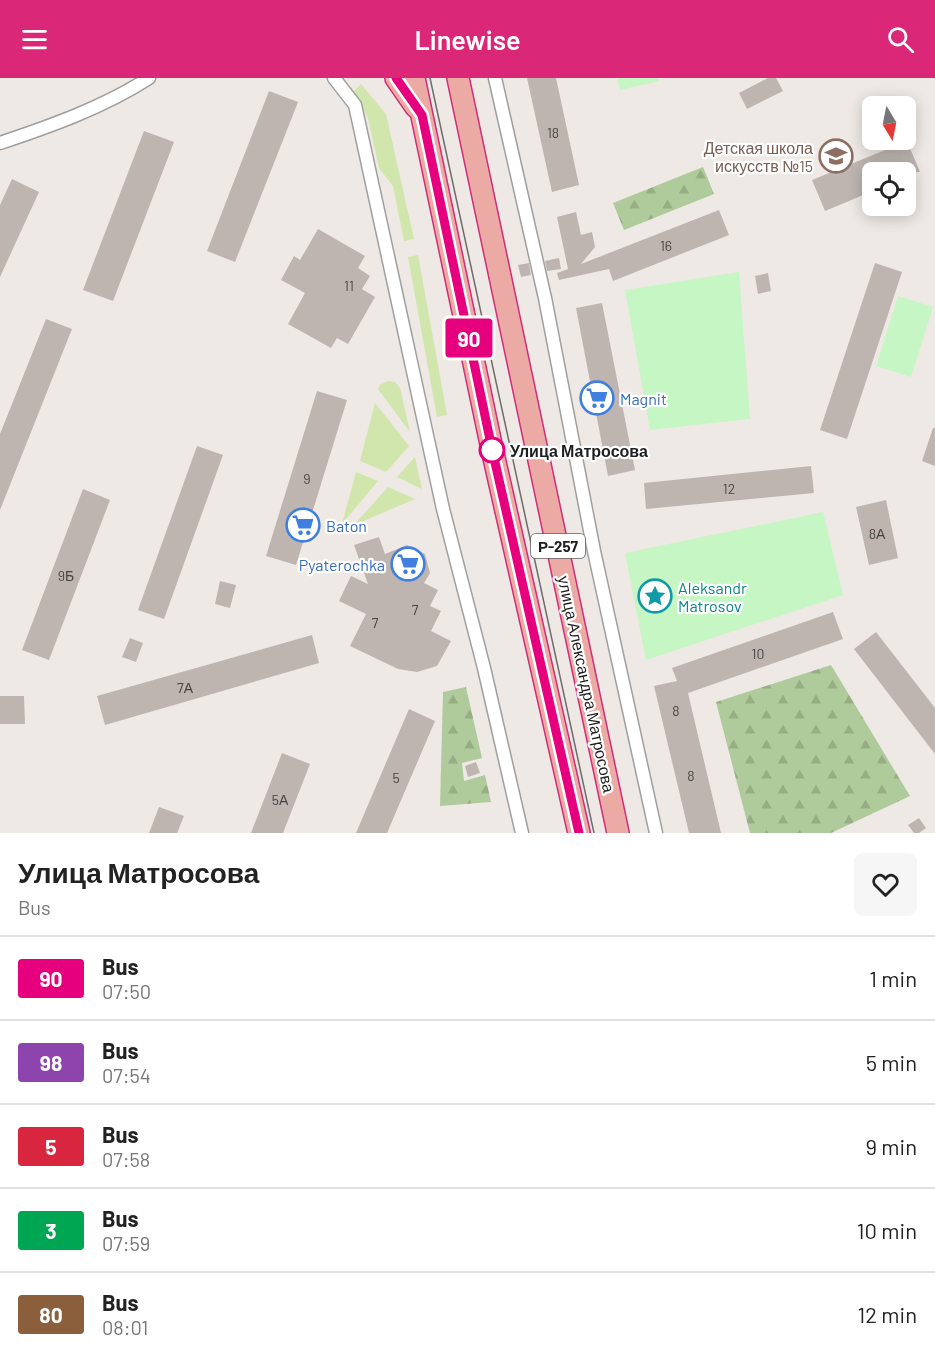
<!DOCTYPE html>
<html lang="en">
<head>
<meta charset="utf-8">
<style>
	:root { --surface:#fff; --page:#f6f6f6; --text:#222; --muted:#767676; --line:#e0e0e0; --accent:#db2777 }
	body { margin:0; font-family:Barlow,sans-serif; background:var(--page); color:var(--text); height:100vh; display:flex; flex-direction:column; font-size:22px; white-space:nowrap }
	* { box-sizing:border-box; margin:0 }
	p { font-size:20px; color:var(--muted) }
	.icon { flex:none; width:33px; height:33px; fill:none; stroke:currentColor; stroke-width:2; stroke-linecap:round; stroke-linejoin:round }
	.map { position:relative; height:755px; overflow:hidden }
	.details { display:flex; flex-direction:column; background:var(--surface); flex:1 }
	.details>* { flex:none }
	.badge { padding:0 12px; border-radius:4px; font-size:21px; line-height:39px }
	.needle { width:39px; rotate:170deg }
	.controls { position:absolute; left:862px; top:18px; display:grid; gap:12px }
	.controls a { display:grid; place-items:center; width:54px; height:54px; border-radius:9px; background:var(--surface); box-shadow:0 3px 15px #0003; font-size:30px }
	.map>.badge { position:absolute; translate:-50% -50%; box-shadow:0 0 0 3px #fff }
	.round { display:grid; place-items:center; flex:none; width:63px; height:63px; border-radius:9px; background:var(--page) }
	.headline { display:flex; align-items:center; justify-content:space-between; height:102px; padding:0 18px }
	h1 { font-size:28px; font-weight:600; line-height:45px }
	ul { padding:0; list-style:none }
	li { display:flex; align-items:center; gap:18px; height:84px; padding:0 18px; border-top:2px solid var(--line) }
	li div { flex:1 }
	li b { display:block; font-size:22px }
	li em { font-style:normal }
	li .badge { min-width:66px; font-weight:700; text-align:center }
	header { display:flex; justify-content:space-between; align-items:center; height:78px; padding:0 18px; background:var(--accent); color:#fff; font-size:27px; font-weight:600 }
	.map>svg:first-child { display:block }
	.grass { fill:#d0e6ac }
	.forest { fill:url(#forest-firs) }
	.park { fill:#c6f6c3 }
	.building { fill:#beb5b1 }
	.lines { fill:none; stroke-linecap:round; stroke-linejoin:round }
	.minor-casing { stroke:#9f9f9f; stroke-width:15 }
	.trunk-casing { stroke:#d02d7b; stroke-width:24 }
	.minor { stroke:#fff; stroke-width:12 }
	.trunk { stroke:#ecaaa5; stroke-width:21 }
	.tram { stroke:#6c6c6c; stroke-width:1.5 }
	.line-casing { stroke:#fff; stroke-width:14 }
	.line { stroke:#e6007e; stroke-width:9 }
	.stop-dot { fill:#fff; stroke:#e6007e; stroke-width:3 }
	.labels { text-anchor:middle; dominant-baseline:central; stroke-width:4.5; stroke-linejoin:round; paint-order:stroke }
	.number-label { font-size:14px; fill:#464443 }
	.shield { fill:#fff; stroke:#626262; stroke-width:1.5 }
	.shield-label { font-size:15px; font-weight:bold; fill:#1e1e1e }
	.education-label { font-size:16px; fill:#785e54; stroke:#fff; text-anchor:end }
	.shop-label { font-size:16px; fill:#366cbe; stroke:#fff; text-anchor:start }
	.stop-label { font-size:16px; font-weight:bold; fill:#1e1e1e; stroke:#fff; text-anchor:start }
	.culture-label { font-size:16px; fill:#0d838f; stroke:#fff; text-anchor:start }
	.street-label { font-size:16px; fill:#1e1e1e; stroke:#fff }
</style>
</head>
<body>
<header><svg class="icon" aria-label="menu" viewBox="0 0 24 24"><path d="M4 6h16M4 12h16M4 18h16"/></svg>Linewise<svg class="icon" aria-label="search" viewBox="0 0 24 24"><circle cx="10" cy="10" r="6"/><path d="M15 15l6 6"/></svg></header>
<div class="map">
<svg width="935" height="755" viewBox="0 0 935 755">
	<defs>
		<pattern id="forest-firs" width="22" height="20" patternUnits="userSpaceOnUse" patternTransform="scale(1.5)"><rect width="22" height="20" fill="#b0cb9b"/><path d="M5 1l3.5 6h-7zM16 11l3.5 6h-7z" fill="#97ae85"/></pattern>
	</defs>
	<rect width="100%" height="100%" fill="#eee9e4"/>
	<!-- grass -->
	<g class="grass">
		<polygon points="361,6 386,36 414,161 404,163 393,108 379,90 368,40 354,13"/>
		<polygon points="418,177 447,337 437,339 408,179"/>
		<polygon points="388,303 395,304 400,310 410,354 378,311 380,307"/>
		<polygon points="375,325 409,368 386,394 360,383"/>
		<polygon points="415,379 422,411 397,399"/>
		<polygon points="356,394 378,403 342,446"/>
		<polygon points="388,409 415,421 354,447"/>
	</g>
	<!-- forest -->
	<g class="forest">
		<polygon points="703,89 714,116 624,152 613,125"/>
		<polygon points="831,587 910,718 831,755 750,755 716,624"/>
		<polygon points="466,609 482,680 462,685 464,703 485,697 491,724 440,728 443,614"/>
	</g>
	<!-- park -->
	<g class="park">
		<polygon points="617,0 658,0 659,3 620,12"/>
		<polygon points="739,194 750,341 650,352 625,212"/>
		<polygon points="898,218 933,229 911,299 876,288"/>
		<polygon points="823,434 843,517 646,582 625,475"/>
	</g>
	<!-- building -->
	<g class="building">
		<polygon points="527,0 556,0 579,107 552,114"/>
		<polygon points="768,0 776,0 783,13 747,31 739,15"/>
		<polygon points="269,13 298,24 235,184 207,173"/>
		<polygon points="144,53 174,64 113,223 83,212"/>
		<polygon points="907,63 920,94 873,94 873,113 825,133 812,102"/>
		<polygon points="12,101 39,114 0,199 0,127"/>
		<polygon points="719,132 729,157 613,203 609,191 559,202 557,195 568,191 557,139 576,134 581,157 592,154 595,169 581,186"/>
		<polygon points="318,151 365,178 358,190 370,198 362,211 375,219 348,266 337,260 331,270 288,246 305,215 281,202 294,178 300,182"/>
		<polygon points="559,180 561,191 547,193 545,183"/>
		<polygon points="529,185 531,197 521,199 518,187"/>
		<polygon points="875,185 902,194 847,361 820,352"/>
		<polygon points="768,195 771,213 758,216 755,198"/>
		<polygon points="602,225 635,392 608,398 576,230"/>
		<polygon points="46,241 72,251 0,432 0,356"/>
		<polygon points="317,313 347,322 296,487 266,478"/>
		<polygon points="933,350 935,350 935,388 922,383"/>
		<polygon points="197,368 223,377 164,541 138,532"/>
		<polygon points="811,388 814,415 646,431 644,405"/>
		<polygon points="83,411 110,422 49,582 22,572"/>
		<polygon points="886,422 898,480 869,487 856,429"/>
		<polygon points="379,459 385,476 407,467 425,476 430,495 424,505 438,512 430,528 441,533 431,553 451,563 437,588 417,594 398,591 350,568 366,536 339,523 351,498 368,506 354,467"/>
		<polygon points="220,503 236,507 230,530 215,526"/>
		<polygon points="833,534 843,561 688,615 721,755 689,755 654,608 677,603 672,590"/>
		<polygon points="876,554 935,630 935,676 854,571"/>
		<polygon points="312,557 319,585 105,647 97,618"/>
		<polygon points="130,560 143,565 136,584 122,579"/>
		<polygon points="0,618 24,618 25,646 0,646"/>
		<polygon points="409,631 435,643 387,755 356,755"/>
		<polygon points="282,675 310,686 283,755 251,755"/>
		<polygon points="476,684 480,695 468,699 465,688"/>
		<polygon points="159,729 184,738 177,755 149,755"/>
		<polygon points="919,740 926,750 919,755 914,755 908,747"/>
	</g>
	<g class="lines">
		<defs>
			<g id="minor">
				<polyline points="334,0 355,27 443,431 484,590 522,755"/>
				<polyline points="495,0 545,220 594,473 656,755"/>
				<path d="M0,65C51,48 104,29 149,0"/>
			</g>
			<g id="trunk">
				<polyline points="396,0 416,29"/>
				<polyline points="414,0 492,371 579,755"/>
				<polyline points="458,0 618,755"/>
			</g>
		</defs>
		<!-- minor casing -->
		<use href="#minor" class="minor-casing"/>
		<!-- trunk casing -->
		<use href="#trunk" class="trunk-casing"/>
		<!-- minor -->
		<use href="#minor" class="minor"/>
		<!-- trunk -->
		<use href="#trunk" class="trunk"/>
		<!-- tram -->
		<polyline class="tram" points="430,0 594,755"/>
	</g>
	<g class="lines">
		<defs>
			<polyline id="line" points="396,0 422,37 492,371 579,755"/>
		</defs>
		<!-- line casing -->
		<use href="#line" class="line-casing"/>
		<!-- line -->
		<use href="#line" class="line"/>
	</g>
	<!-- icons -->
	<defs>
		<symbol id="school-ring" viewBox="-11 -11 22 22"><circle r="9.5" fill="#fff" stroke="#8d6e63" stroke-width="1.5"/><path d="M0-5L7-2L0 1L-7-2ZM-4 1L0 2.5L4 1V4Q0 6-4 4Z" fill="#8d6e63"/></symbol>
		<symbol id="supermarket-ring" viewBox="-11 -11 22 22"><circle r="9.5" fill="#fff" stroke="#3f7fe0" stroke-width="1.5"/><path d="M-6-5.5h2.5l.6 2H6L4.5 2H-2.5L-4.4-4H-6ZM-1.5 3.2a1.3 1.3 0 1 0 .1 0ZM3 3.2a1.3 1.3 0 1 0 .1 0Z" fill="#3f7fe0"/></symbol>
		<symbol id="sight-ring" viewBox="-11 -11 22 22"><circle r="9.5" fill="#fff" stroke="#0f9aa8" stroke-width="1.5"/><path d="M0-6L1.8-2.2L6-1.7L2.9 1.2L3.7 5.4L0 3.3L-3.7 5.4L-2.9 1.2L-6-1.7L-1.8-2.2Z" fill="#0f9aa8"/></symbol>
	</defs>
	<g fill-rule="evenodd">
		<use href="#school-ring" x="817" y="59" width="38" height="38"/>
		<use href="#supermarket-ring" x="578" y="301" width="38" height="38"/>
		<use href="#supermarket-ring" x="284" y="428" width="38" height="38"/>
		<use href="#supermarket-ring" x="389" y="467" width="38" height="38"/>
		<use href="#sight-ring" x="636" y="499" width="38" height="38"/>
	</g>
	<!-- markers -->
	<circle class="stop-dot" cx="492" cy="372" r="12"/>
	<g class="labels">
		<!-- number labels -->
		<g class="number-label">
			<text x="553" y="54">18</text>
			<text x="666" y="167">16</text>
			<text x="349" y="207">11</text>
			<text x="307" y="400">9</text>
			<text x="729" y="410">12</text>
			<text x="877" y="455">8А</text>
			<text x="66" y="497">9Б</text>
			<text x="415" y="531">7</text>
			<text x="375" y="544">7</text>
			<text x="758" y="575">10</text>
			<text x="185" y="609">7А</text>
			<text x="676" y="632">8</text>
			<text x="691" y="697">8</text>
			<text x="396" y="699">5</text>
			<text x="280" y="721">5А</text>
		</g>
		<!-- shield labels -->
		<rect class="shield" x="531" y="456" width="54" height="24" rx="4.5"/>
		<g class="shield-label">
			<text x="558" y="468">Р-257</text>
		</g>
		<!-- education labels -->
		<g class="education-label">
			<text x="813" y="69">Детская школа<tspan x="813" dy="18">искусств №15</tspan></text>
		</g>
		<!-- shop labels -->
		<g class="shop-label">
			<text x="620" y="320">Magnit</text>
			<text x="326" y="447">Baton</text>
			<text x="385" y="486" text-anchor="end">Pyaterochka</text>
		</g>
		<!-- stop labels -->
		<g class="stop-label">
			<text x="510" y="372">Улица Матросова</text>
		</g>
		<!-- culture labels -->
		<g class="culture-label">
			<text x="678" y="509">Aleksandr<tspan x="678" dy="18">Matrosov</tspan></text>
		</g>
		<!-- street labels -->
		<g class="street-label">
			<text transform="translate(587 606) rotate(78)">улица Александра Матросова</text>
		</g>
	</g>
</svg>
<div class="controls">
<a><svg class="needle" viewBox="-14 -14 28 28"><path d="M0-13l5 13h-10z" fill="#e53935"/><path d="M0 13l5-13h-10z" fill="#767676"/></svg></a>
<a><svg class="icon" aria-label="locate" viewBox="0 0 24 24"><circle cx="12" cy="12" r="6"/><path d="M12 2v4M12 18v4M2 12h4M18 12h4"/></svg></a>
</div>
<b class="badge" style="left:469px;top:260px;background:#e6007e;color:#fff">90</b>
</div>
<section class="details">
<div class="headline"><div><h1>Улица Матросова</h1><p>Bus</p></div><a class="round"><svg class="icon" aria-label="heart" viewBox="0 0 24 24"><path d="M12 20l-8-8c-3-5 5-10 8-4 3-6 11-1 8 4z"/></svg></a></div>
<ul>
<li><span class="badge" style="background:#e6007e;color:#fff">90</span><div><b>Bus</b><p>07:50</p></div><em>1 min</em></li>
<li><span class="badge" style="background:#8e44ad;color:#fff">98</span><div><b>Bus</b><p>07:54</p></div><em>5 min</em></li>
<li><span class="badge" style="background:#d7263d;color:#fff">5</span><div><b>Bus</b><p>07:58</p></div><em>9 min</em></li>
<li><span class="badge" style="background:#00a651;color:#fff">3</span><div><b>Bus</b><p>07:59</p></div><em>10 min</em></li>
<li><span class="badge" style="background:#8b5e3c;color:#fff">80</span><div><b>Bus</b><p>08:01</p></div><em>12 min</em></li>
</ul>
</section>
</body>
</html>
